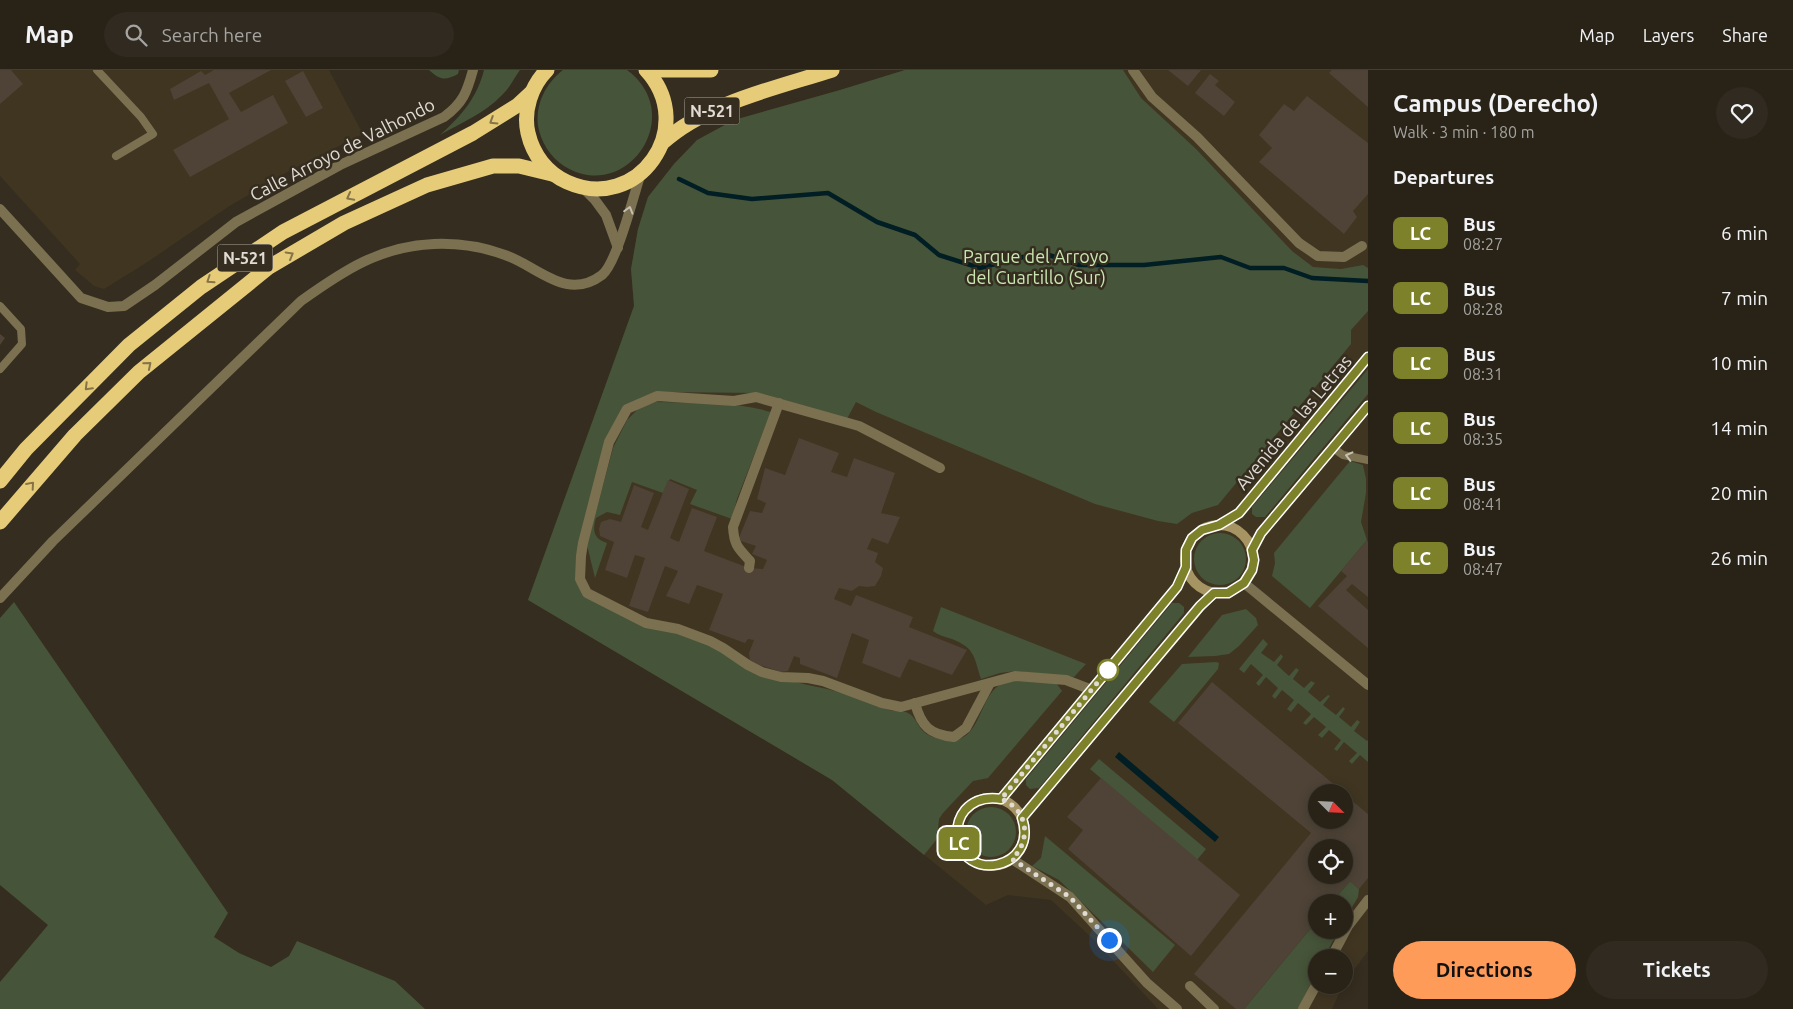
<!DOCTYPE html>
<html lang="en">
<head>
<meta charset="utf-8">
<style>
	:root { --surface:#282217; --page:#302a20; --text:#f1f3f6; --muted:#a5a4a1; --line:#443f36; --accent:#ff9b59 }
	body { margin:0; font-family:Ubuntu,sans-serif; background:var(--page); color:var(--text); height:100vh; display:flex; flex-direction:column; font-size:19px; white-space:nowrap }
	* { box-sizing:border-box; margin:0 }
	p { font-size:16px; color:var(--muted) }
	.icon { flex:none; width:28px; height:28px; fill:none; stroke:currentColor; stroke-width:2; stroke-linecap:round; stroke-linejoin:round }
	.map { position:relative; flex:1; overflow:hidden }
	.drawer { display:flex; flex-direction:column; background:var(--surface); width:425px }
	.drawer>* { flex:none }
	.badge { padding:0 10px; border-radius:8px; font-size:18px; line-height:32px }
	.needle { width:32px; rotate:114deg }
	.buttons { position:absolute; left:1308px; top:714px; display:grid; gap:10px }
	.buttons a { display:grid; place-items:center; width:45px; height:45px; border-radius:50%; background:var(--surface); box-shadow:0 2px 12px #0003,0 0 0 1px var(--line); font-size:25px }
	.you { position:absolute; width:25px; height:25px; margin:-12px; border:4px solid #fff; border-radius:50%; background:#1a73e8; box-shadow:0 0 0 8px #1a73e833 }
	.map>.badge { position:absolute; translate:-50% -50%; box-shadow:0 0 0 2px #fff }
	h2 { padding:0 25px; font-size:19px; line-height:45px }
	.round { display:grid; place-items:center; flex:none; width:52px; height:52px; border-radius:26px; background:var(--page) }
	.overview { display:flex; align-items:center; justify-content:space-between; height:85px; padding:0 25px }
	h1 { font-size:24px; font-weight:700; line-height:38px }
	.cta { display:flex; gap:10px; margin-top:auto; padding:10px 25px }
	.cta a { flex:1; height:58px; border-radius:30px; background:var(--accent); color:#111; font-size:20px; font-weight:700; line-height:58px; text-align:center }
	.cta a+a { background:var(--page); color:var(--text) }
	ul { padding:0; list-style:none }
	li { display:flex; align-items:center; gap:15px; height:65px; padding:0 25px }
	li div { flex:1 }
	li b { display:block; font-size:19px }
	li em { font-style:normal }
	li .badge { min-width:55px; font-weight:700; text-align:center }
	header { display:flex; align-items:center; gap:30px; box-sizing:border-box; height:70px; padding:0 25px; background:var(--surface); border-bottom:1px solid var(--line) }
	header strong { font-size:24px }
	nav { display:flex; gap:28px; margin-inline-start:auto; font-size:18px }
	.search { width:350px; height:45px; background:var(--page); display:flex; align-items:center; gap:12px; box-sizing:border-box; padding:0 18px; border-radius:28px; color:var(--muted); font-size:19px }
	main { display:flex; flex:1; min-height:0 }
	.map>svg:first-child { display:block }
	.built { fill:#403521; fill-rule:evenodd }
	.green { fill:#465439 }
	.water { fill:#011e25 }
	.lines { fill:none; stroke-linecap:round; stroke-linejoin:round }
	.stream { stroke:#011e25; stroke-width:4.5 }
	.building { fill:#4e4336; fill-rule:evenodd }
	.lane { stroke:#7b7050; stroke-width:8 }
	.street { stroke:#7b7050; stroke-width:10 }
	.secondary { stroke:#a69562; stroke-width:10 }
	.highway { stroke:#e6cb79; stroke-width:15 }
	.oneway { stroke:#857448 }
	.oneway2 { stroke:#c7c0b2 }
	.line-casing { stroke:#fff; stroke-width:11 }
	.line { stroke:#7d812a; stroke-width:8 }
	.walk { stroke:#e0dbd3; stroke-width:5; stroke-dasharray:0 9 }
	.stop-dot { fill:#fff; stroke:#7d812a; stroke-width:2.5 }
	.labels { text-anchor:middle; dominant-baseline:central; stroke-width:5; stroke-linejoin:round; paint-order:stroke }
	.shield { fill:#352d1f; stroke:#ada79d; stroke-width:1 }
	.shield-label { font-size:16px; font-weight:bold; fill:#e0dbd3 }
	.street-label { font-size:18px; fill:#e0dbd3; stroke:#352d1f }
	.park-label { font-size:18px; fill:#cae7b2; stroke:#352d1f }
</style>
</head>
<body>
<header>
<strong>Map</strong>
<div class="search"><svg class="icon" aria-label="search" viewBox="0 0 24 24"><circle cx="10" cy="10" r="6"/><path d="M15 15l6 6"/></svg>Search here</div>
<nav><a>Map</a><a>Layers</a><a>Share</a></nav>
</header>
<main>
<div class="map">
<svg width="1368" height="939" viewBox="0 0 1368 939">
	<rect width="100%" height="100%" fill="#352d1f"/>
	<!-- built -->
	<g class="built">
		<polygon points="0,0 329,0 363,64 289,101 228,137 146,193 104,219 94,216 75,200 80,194 0,106"/>
		<path d="M905,0H1368V881L1344,913V888H1316V915H1343L1332,939H1158L1093,869L1051,830L1008,825L986,835L832,710L528,530L634,236L631,199L638,159L648,127L674,94L697,70L734,50L840,20ZM1316,722H1344V750H1316ZM1316,778H1344V805H1316ZM1316,832H1344V860H1316Z"/>
	</g>
	<!-- green -->
	<g class="green">
		<path d="M429,0H459L458,4C445,11 440,10 429,0Z"/>
		<path d="M484,0H520C514,8 510,18 502,25C485,43 461,53 440,65C461,46 477,28 484,0Z"/>
		<path d="M563,0H627C688,45 626,135 564,96C550,87 541,72 538,56C535,34 546,13 563,0Z"/>
		<path d="M905,0H1123L1141,28L1196,79L1292,181L1313,197L1341,199L1363,195L1368,198V241L1351,260V274L1218,435L1192,443L1177,454L1158,451L1095,434L876,342L856,332L847,349L760,323L656,322L622,338L580,498L594,529C622,539 650,548 676,559C712,574 747,595 783,608C802,615 823,617 842,623C858,628 873,635 889,640C895,642 902,640 908,643C915,646 917,655 922,660C928,667 941,670 950,670C983,672 978,622 1004,613C1021,607 1041,612 1057,614L1062,621L988,708L973,711L943,743L939,749L937,769L924,785L832,710L528,530L634,236L631,199L638,159L648,127L674,94L697,70L734,50L840,20Z"/>
		<polygon points="1368,299 1368,324 1265,447 1256,447 1252,444 1252,437"/>
		<path d="M656,332C695,333 733,331 771,342L737,429L732,449L690,434L697,420L670,409L663,423L632,412L620,445L607,442L596,448C592,461 594,469 607,473L595,508L587,475L613,378L627,350L639,338Z"/>
		<polygon points="1350,391 1363,395 1366,409 1366,423 1361,452 1367,470 1310,538 1272,506 1275,493 1274,483"/>
		<circle cx="1220" cy="489" r="26"/>
		<polygon points="14,532 228,843 214,867 239,883 271,897 289,886 297,871 395,911 425,939 0,939 0,912 48,855 0,815 0,548"/>
		<polygon points="1172,533 1179,533 1184,537 1184,543 1039,718 1030,719 1026,715 1026,709"/>
		<path d="M941,537L1086,594L1074,607L1016,601L1000,603L981,609C974,587 975,578 952,569C945,567 938,565 933,561Z"/>
		<polygon points="1246,539 1256,548 1258,555 1239,576 1229,584 1215,586 1188,587 1222,545"/>
		<polygon points="1263,569 1268,574 1261,583 1274,592 1281,584 1283,587 1277,595 1289,606 1296,598 1299,600 1293,609 1304,618 1311,611 1315,613 1308,622 1320,632 1328,625 1330,626 1323,635 1336,645 1343,637 1345,639 1339,647 1351,657 1357,650 1360,652 1354,661 1367,671 1368,670 1368,692 1360,685 1352,694 1349,691 1357,683 1344,672 1337,681 1334,679 1341,670 1329,660 1322,668 1318,665 1326,657 1314,647 1306,655 1303,653 1311,644 1298,633 1291,642 1287,639 1294,630 1282,620 1275,629 1272,626 1278,618 1266,607 1259,616 1256,613 1263,605 1251,594 1244,603 1239,599"/>
		<polygon points="1216,592 1219,593 1218,599 1174,652 1149,632 1182,594"/>
		<polygon points="1099,689 1206,779 1197,790 1090,699"/>
		<circle cx="991" cy="762" r="25"/>
		<polygon points="1045,766 1175,875 1153,902 1059,810 1032,796 1041,788"/>
		<polygon points="1350,811 1359,819 1358,827 1344,851 1344,832 1332,832"/>
		<polygon points="1316,852 1316,860 1339,860 1324,887 1316,888 1316,903 1298,939 1244,939"/>
	</g>
	<!-- water -->
	<polygon class="water" points="1119,682 1219,767 1215,772 1115,687"/>
	<g class="lines">
		<!-- stream -->
		<polyline class="stream" points="679,109 708,123 752,129 828,123 877,152 915,165 939,185 980,198 1023,187 1049,185 1079,195 1144,195 1221,187 1250,198 1284,198 1312,208 1368,211"/>
	</g>
	<!-- building -->
	<g class="building">
		<polygon points="0,0 11,0 23,14 0,34"/>
		<polygon points="214,0 271,0 229,23 241,42 273,25 288,53 190,107 173,80 229,49 209,13 174,30 170,19 201,1 205,5"/>
		<polygon points="1168,0 1201,0 1188,16"/>
		<polygon points="1332,0 1368,0 1368,37 1329,3"/>
		<polygon points="303,1 323,38 306,47 285,11"/>
		<polygon points="1210,4 1219,11 1215,15 1235,32 1224,46 1195,23"/>
		<polygon points="1307,26 1368,73 1368,124 1353,141 1357,147 1344,164 1259,92 1272,78 1259,65 1284,34 1294,41"/>
		<polygon points="0,264 5,268 0,275"/>
		<polygon points="799,368 839,383 831,402 847,407 854,388 895,403 881,443 900,447 888,474 872,468 867,479 878,483 875,492 883,498 881,506 875,516 867,517 859,516 852,521 839,518 834,529 851,536 856,525 913,547 909,557 967,580 952,605 909,589 900,608 862,593 869,570 852,563 837,608 800,594 800,588 794,586 788,601 781,602 750,592 749,583 754,570 748,569 745,573 709,560 723,524 697,515 689,534 666,526 678,501 665,496 648,542 629,536 645,488 635,485 627,508 605,500 614,472 600,466 599,459 601,452 610,449 621,452 634,415 654,423 641,457 648,460 668,410 689,419 670,468 679,472 692,438 717,447 704,481 749,498 763,499 767,490 752,484 756,476 738,470 750,441 762,443 766,433 757,429 765,398 785,405"/>
		<polygon points="1367,470 1368,472 1368,527 1352,514 1346,520 1368,540 1368,578 1318,536 1347,506 1341,501"/>
		<path d="M1212,612L1343,722H1316V750H1344V724L1368,744V808L1359,819L1350,811L1332,832H1316V852L1244,939H1236L1194,904L1311,763L1178,653ZM1316,778H1344V805H1316Z"/>
		<polygon points="1101,708 1240,825 1191,886 1068,779 1083,760 1067,747"/>
	</g>
	<g class="lines">
		<!-- lane -->
		<g class="lane">
			<polyline points="97,0 141,47 153,64 116,86"/>
			<polyline points="0,236 21,259 22,274 0,299"/>
			<polyline points="1333,378 1343,385 1368,390"/>
		</g>
		<!-- street -->
		<g class="street">
			<polyline points="1133,0 1152,27 1197,67 1299,173 1318,186 1344,187 1362,176"/>
			<polyline points="583,118 595,130 606,145 618,178"/>
			<path d="M0,139L81,228L108,237L124,236L155,215L236,152L340,95L444,47C463,33 467,22 473,0"/>
			<polyline points="940,398 859,356 756,327 734,331 657,326 627,339 609,372 583,473 581,486 580,509 587,523 646,553 678,559 710,571 723,578 748,595 762,602 781,607 808,608 823,611 882,633 901,637 1015,606 1066,610 1092,620"/>
			<path d="M749,498L750,491C738,478 734,475 733,457L779,333"/>
			<polyline points="1244,513 1368,615"/>
			<path d="M0,528L53,471L301,231C343,201 380,176 434,174C458,173 483,177 505,185C538,196 566,232 602,205C617,193 634,124 641,103"/>
			<path d="M915,633C921,656 930,665 954,667L966,658L990,613"/>
			<polyline points="1012,789 1070,827 1147,913 1177,939"/>
			<polyline points="1331,888 1348,856 1368,830"/>
			<polyline points="1190,916 1214,939"/>
			<polyline points="1303,939 1316,915"/>
		</g>
		<!-- secondary -->
		<g class="secondary">
			<circle cx="1219" cy="489" r="34"/>
			<polyline points="1219,455 1239,443 1368,287"/>
			<polyline points="1252,480 1261,463 1368,336"/>
			<circle cx="991" cy="762" r="34"/>
			<polyline points="1001,729 1177,517 1186,497"/>
			<polyline points="1022,748 1200,537 1214,523"/>
		</g>
		<!-- highway -->
		<g class="highway">
			<path d="M547,0C531,16 523,41 528,63C533,85 547,103 567,112C638,144 699,57 646,0"/>
			<polyline points="660,0 711,0"/>
			<path d="M662,73C706,33 776,18 832,0"/>
			<polyline points="0,411 26,379 129,275 201,217 283,162 473,63 518,35 532,22"/>
			<polyline points="0,452 75,365 139,302 269,197 344,153 427,115 493,96 519,96 552,104"/>
		</g>
	</g>
	<!-- one-way arrows -->
	<defs><path id="oneway-chevron" d="M-2-3.5L2.5 0L-2 3.5" fill="none" stroke-width="1.6" stroke-linecap="round" stroke-linejoin="round" transform="scale(1.25)"/></defs>
	<g class="oneway">
		<use href="#oneway-chevron" transform="translate(493 51) rotate(148)"/>
		<use href="#oneway-chevron" transform="translate(350 127) rotate(152)"/>
		<use href="#oneway-chevron" transform="translate(290 185) rotate(-30)"/>
		<use href="#oneway-chevron" transform="translate(210 210) rotate(146)"/>
		<use href="#oneway-chevron" transform="translate(148 295) rotate(-40)"/>
		<use href="#oneway-chevron" transform="translate(88 317) rotate(135)"/>
		<use href="#oneway-chevron" transform="translate(31 415) rotate(-49)"/>
	</g>
	<g class="oneway2">
		<use href="#oneway-chevron" transform="translate(629 140) rotate(-74)"/>
		<use href="#oneway-chevron" transform="translate(1349 386) rotate(-166)"/>
	</g>
	<g class="lines">
		<defs>
			<path id="line" d="M1368,287L1239,443L1219,455L1202,460L1192,468L1186,480V497L1177,517L1001,729C988,727 975,729 965,740C959,747 957,756 957,765C962,814 1039,800 1022,748L1200,536L1214,523H1228L1244,513L1252,500L1254,490L1252,480L1261,463L1368,336"/>
		</defs>
		<!-- line casing -->
		<use href="#line" class="line-casing"/>
		<!-- line -->
		<use href="#line" class="line"/>
		<!-- walk -->
		<path class="walk" d="M1108,600L1001,729C1028,739 1032,770 1012,789L1070,827L1109,870"/>
	</g>
	<!-- markers -->
	<circle class="stop-dot" cx="1108" cy="600" r="10"/>
	<g class="labels">
		<!-- shield labels -->
		<g class="shield">
			<rect x="684.5" y="27.5" width="55" height="27" rx="4"/>
			<rect x="217.5" y="174.5" width="55" height="27" rx="4"/>
		</g>
		<g class="shield-label">
			<text x="712" y="41">N-521</text>
			<text x="245" y="188">N-521</text>
		</g>
		<!-- street labels -->
		<g class="street-label">
			<text transform="translate(342 79) rotate(-27)">Calle Arroyo de Valhondo</text>
			<text transform="translate(1293 352) rotate(-50)">Avenida de las Letras</text>
		</g>
		<!-- park labels -->
		<g class="park-label">
			<text x="1036" y="186">Parque del Arroyo<tspan x="1036" dy="21">del Cuartillo (Sur)</tspan></text>
		</g>
	</g>
</svg>
<div class="buttons">
<a><svg class="needle" viewBox="-14 -14 28 28"><path d="M0-13l5 13h-10z" fill="#e53935"/><path d="M0 13l5-13h-10z" fill="#a5a4a1"/></svg></a>
<a><svg class="icon" aria-label="locate" viewBox="0 0 24 24"><circle cx="12" cy="12" r="6"/><path d="M12 2v4M12 18v4M2 12h4M18 12h4"/></svg></a>
<a>+</a>
<a>−</a>
</div>
<div class="you" style="left:1109px;top:870px"></div>
<b class="badge" style="left:959px;top:773px;background:#7d812a;color:#fff">LC</b>
</div>
<section class="drawer">
<div class="overview"><div><h1>Campus (Derecho)</h1><p>Walk · 3 min · 180 m</p></div><a class="round"><svg class="icon" aria-label="heart" viewBox="0 0 24 24"><path d="M12 20l-8-8c-3-5 5-10 8-4 3-6 11-1 8 4z"/></svg></a></div>
<h2>Departures</h2>
<ul>
<li><span class="badge" style="background:#7d812a;color:#fff">LC</span><div><b>Bus</b><p>08:27</p></div><em>6 min</em></li>
<li><span class="badge" style="background:#7d812a;color:#fff">LC</span><div><b>Bus</b><p>08:28</p></div><em>7 min</em></li>
<li><span class="badge" style="background:#7d812a;color:#fff">LC</span><div><b>Bus</b><p>08:31</p></div><em>10 min</em></li>
<li><span class="badge" style="background:#7d812a;color:#fff">LC</span><div><b>Bus</b><p>08:35</p></div><em>14 min</em></li>
<li><span class="badge" style="background:#7d812a;color:#fff">LC</span><div><b>Bus</b><p>08:41</p></div><em>20 min</em></li>
<li><span class="badge" style="background:#7d812a;color:#fff">LC</span><div><b>Bus</b><p>08:47</p></div><em>26 min</em></li>
</ul>
<div class="cta"><a>Directions</a><a>Tickets</a></div>
</section>
</main>
</body>
</html>
